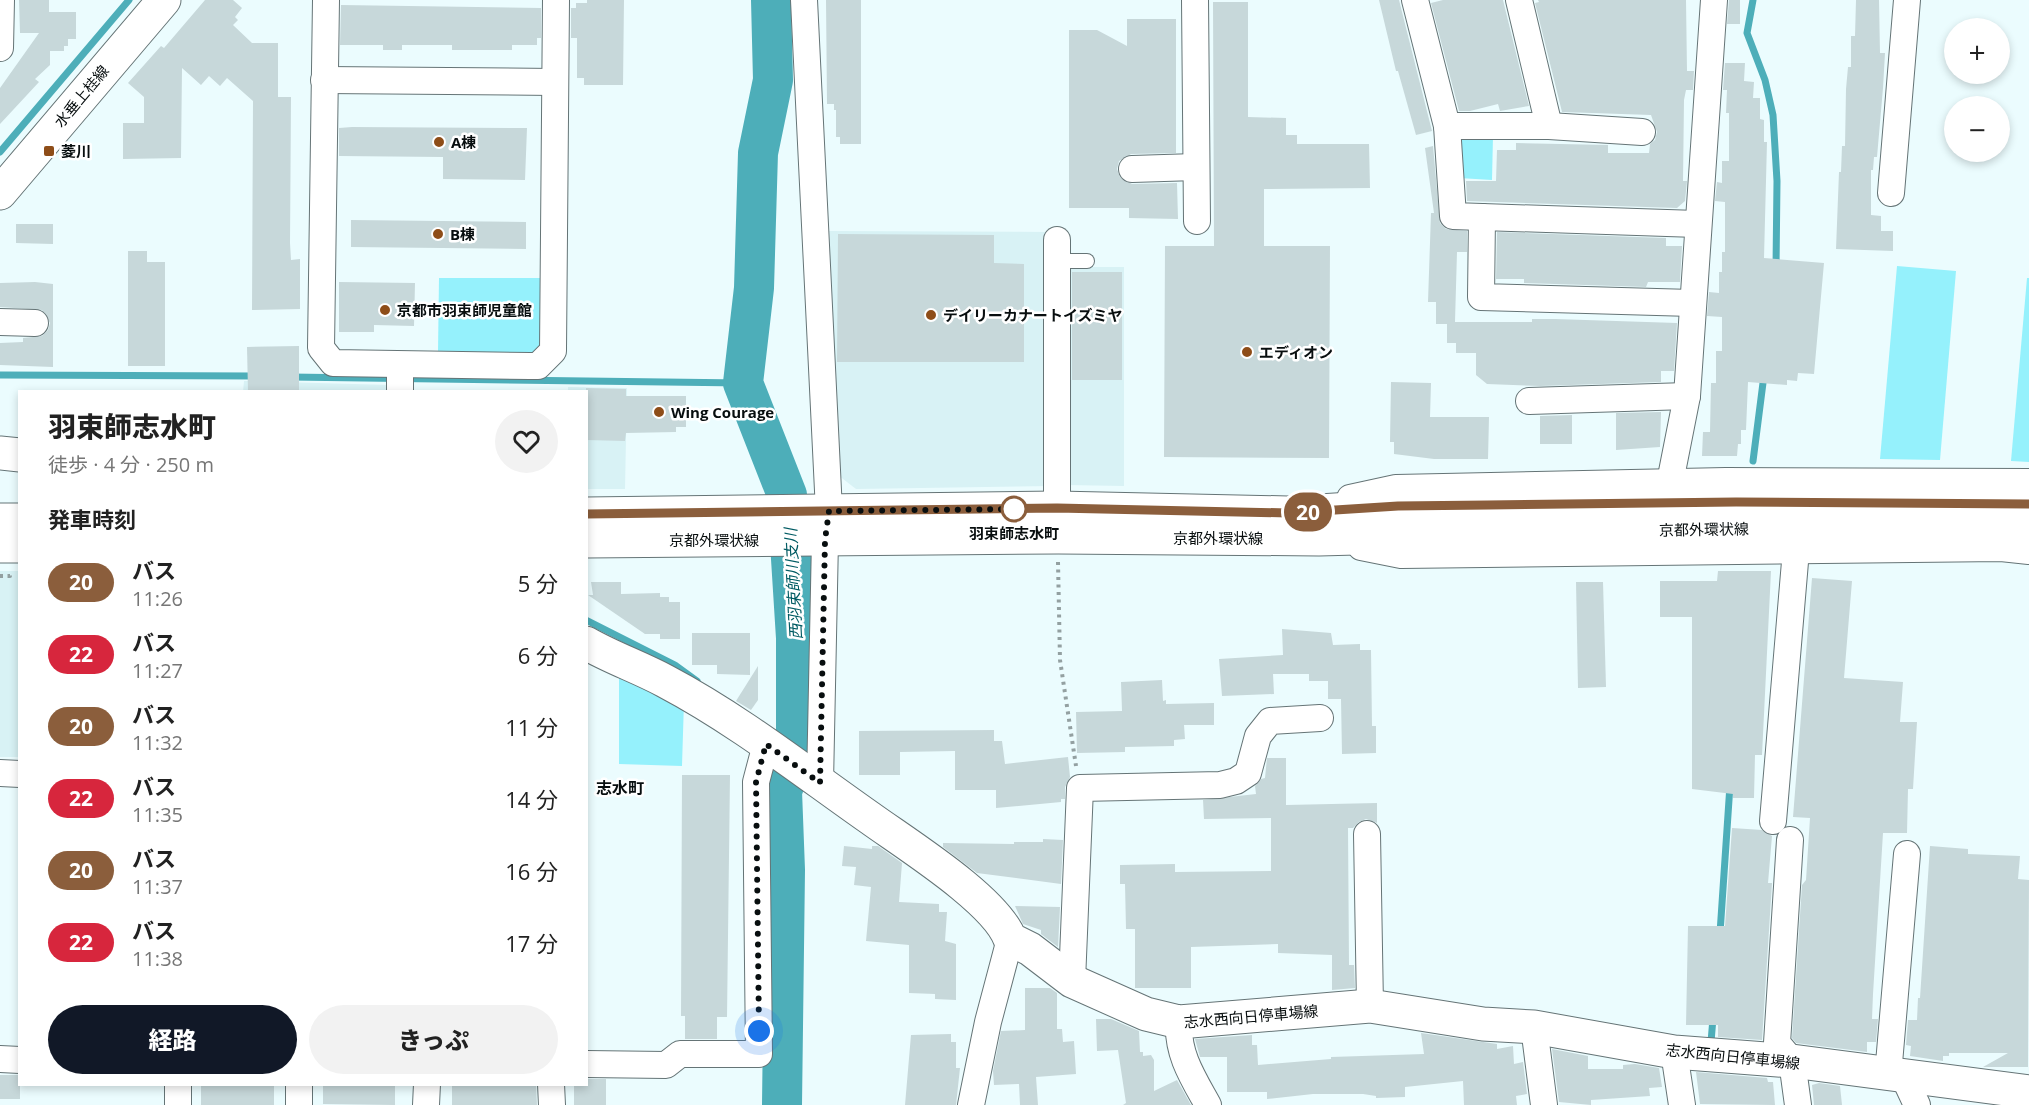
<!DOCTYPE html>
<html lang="ja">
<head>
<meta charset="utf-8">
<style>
	:root { --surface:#fff; --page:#f2f2f2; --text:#222; --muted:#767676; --accent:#111827 }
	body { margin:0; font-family:"Open Sans","Noto Sans JP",sans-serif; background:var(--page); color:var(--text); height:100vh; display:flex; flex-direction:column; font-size:22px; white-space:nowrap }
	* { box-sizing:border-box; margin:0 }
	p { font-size:20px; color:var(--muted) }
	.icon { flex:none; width:33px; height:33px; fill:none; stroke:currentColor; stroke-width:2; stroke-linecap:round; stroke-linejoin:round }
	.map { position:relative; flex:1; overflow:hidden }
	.side { position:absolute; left:18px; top:390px; width:570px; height:696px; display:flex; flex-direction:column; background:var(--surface); border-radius:0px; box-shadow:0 3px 9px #0003 }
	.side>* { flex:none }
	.badge { padding:0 12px; border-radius:20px; font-size:21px; line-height:39px }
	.fabs { position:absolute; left:1944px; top:18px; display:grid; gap:12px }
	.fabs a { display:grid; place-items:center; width:66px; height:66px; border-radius:50%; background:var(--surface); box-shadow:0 3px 9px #0003; font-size:30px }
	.you { position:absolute; width:30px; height:30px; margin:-15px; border:4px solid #fff; border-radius:50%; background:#1a73e8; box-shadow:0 0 0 9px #1a73e833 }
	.map>.badge { position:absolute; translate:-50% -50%; box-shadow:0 0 0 3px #fff }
	h2 { padding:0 30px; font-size:22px; line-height:54px }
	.round { display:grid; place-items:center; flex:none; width:63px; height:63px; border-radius:32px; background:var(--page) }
	.overview { display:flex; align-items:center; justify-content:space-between; height:102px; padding:0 30px }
	h1 { font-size:28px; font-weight:800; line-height:45px }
	.button { display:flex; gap:12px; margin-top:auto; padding:12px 30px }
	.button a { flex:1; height:69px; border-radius:36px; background:var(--accent); color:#fff; font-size:24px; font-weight:800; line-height:69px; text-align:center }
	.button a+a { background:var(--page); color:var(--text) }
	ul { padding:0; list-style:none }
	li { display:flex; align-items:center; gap:18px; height:72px; padding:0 30px }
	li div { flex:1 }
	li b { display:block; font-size:22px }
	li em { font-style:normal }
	li .badge { min-width:66px; font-weight:700; text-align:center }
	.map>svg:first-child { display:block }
	.built { fill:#d8f2f5 }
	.green { fill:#95f1fc }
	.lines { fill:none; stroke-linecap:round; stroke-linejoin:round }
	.stream { stroke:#4daeb9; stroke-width:7 }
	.river { stroke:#4daeb9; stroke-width:40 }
	.building { fill:#c7d8da }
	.lane-casing { stroke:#657476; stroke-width:16 }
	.street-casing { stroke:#657476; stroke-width:28 }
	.secondary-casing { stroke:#657476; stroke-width:35 }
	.primary-casing { stroke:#657476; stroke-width:35 }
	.path { stroke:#93a0a1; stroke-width:4; stroke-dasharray:3 4.5; stroke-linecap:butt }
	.lane { stroke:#fff; stroke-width:14 }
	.street { stroke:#fff; stroke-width:26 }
	.secondary { stroke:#fff; stroke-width:33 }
	.primary { stroke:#fff; stroke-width:33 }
	.line-casing { stroke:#fff; stroke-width:14 }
	.line { stroke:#8b5e3c; stroke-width:9 }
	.walk { stroke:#080e0f; stroke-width:6; stroke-dasharray:0 10.8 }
	.poi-dot { fill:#8e4d18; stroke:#fff; stroke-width:2 }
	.stop-dot { fill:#fff; stroke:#8b5e3c; stroke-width:3 }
	.labels { text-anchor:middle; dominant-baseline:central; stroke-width:5; stroke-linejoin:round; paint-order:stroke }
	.street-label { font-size:15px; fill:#080e0f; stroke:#fff }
	.poi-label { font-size:15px; font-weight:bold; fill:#080e0f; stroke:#fff; text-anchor:start }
	.stop-label { font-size:15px; font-weight:bold; fill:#080e0f; stroke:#fff }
	.water-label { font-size:16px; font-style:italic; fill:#015b63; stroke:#fff }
	.neighbourhood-label { font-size:16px; font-weight:bold; fill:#080e0f; stroke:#fff }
</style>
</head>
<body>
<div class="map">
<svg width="2029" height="1105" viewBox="0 0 2029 1105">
	<rect width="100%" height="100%" fill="#ebfcfe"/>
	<!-- built -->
	<g class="built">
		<polygon points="829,231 1051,232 1051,486 856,489 834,472"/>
		<polygon points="1066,267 1124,267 1124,486 1066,485"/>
		<polygon points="244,381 390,385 390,392 243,392"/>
		<polygon points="568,387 627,388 625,489 587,489 586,392 568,392"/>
		<rect x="0" y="571" width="19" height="186"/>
	</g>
	<!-- green -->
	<g class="green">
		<polygon points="1462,136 1493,136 1492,180 1459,178 1452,147"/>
		<polygon points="1897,266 1956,271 1940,460 1880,459"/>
		<polygon points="439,278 544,278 543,344 533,353 438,352"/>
		<polygon points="2027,278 2029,278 2029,462 2011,461"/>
		<polygon points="619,676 684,701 682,766 619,764"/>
	</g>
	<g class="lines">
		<!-- stream -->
		<g class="stream">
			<polyline points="1753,0 1747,33 1765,80 1773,115 1777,181 1776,268"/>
			<polyline points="0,152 129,0"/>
			<polyline points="0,375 255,376"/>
			<polyline points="290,377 743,383"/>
			<polyline points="1753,461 1764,375"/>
			<polyline points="586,620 675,665 697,681"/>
			<polyline points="1720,933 1730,785"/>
			<polyline points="1711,1042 1713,1018"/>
		</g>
		<!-- river -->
		<polyline class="river" points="771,0 773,80 758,153 754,288 743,383 787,495 796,638 796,754 782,791 785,870 782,1105"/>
	</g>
	<!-- building -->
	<g class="building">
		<polygon points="19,0 49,0 49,12 76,12 76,39 68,39 68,46 64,46 64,51 50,51 50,65 35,79 39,82 0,124 0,88 39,33 20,33"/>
		<polygon points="205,0 233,0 242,8 235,17 238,20 233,25 252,43 278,43 278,97 291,97 290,243 291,260 300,259 300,309 252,310 253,101 227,78 220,86 209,76 201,85 182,68 181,158 123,159 123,123 144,123 144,97 128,83 161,46 164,48"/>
		<polygon points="587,0 624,0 623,85 584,85 584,78 577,78 577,38 571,38 571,8 576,8 576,3 587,3"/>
		<polygon points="826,0 861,0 861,144 840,144 840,137 836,137 836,110 834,110 834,104 827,104"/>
		<polygon points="1379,0 1399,0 1432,131 1416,135 1398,71 1396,71"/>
		<polygon points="1443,0 1503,0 1529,106 1500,111 1498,104 1470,111 1459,111 1431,3"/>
		<polygon points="1538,0 1686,0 1687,71 1694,71 1693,90 1686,90 1684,100 1683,181 1687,181 1685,201 1677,208 1467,201 1466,181 1496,181 1497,150 1516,150 1516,143 1608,145 1608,153 1649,153 1650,144 1655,140 1657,132 1651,115 1562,112 1535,3 1539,2"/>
		<polygon points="1729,0 1740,0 1740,24 1727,24"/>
		<polygon points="1856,0 1879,0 1880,53 1885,53 1883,88 1877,157 1874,157 1873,170 1871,170 1871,215 1881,216 1881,231 1893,231 1893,251 1836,249 1839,172 1841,172 1842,146 1845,146 1846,89 1848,67 1851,67 1851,36 1855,36"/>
		<polygon points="1213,2 1248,2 1248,117 1286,118 1286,135 1297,135 1297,144 1369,144 1370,188 1264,189 1264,246 1330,246 1329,458 1164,457 1165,246 1214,246"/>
		<polygon points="341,5 541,8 541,38 537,38 537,45 512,45 512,50 452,50 452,45 402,45 402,50 383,50 383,45 340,45"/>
		<polygon points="1127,19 1176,19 1176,153 1131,154 1119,161 1117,169 1120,177 1132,184 1177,183 1178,219 1129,218 1129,208 1069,208 1069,30 1097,30 1127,46"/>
		<polygon points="1725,63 1745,63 1744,81 1754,82 1753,98 1760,98 1760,119 1764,120 1764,142 1767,142 1764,258 1824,263 1814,374 1798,373 1797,381 1787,380 1787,385 1748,382 1746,430 1741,430 1741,444 1738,444 1737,456 1702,456 1703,432 1710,432 1711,383 1716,383 1716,351 1722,351 1722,317 1707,316 1709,292 1719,293 1719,272 1722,272 1722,252 1725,252 1725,202 1715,201 1717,182 1722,183 1722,161 1729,161 1729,113 1726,113 1727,90 1723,90"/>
		<polygon points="352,127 527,128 525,180 443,179 443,157 339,156 339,128"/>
		<polygon points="1433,146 1440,223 1446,229 1467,231 1467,252 1457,252 1455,322 1532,322 1532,319 1555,319 1677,323 1674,371 1661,371 1661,382 1540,386 1487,384 1476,375 1476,353 1456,353 1456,343 1447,343 1447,324 1436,324 1436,302 1428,302 1431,213 1434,213 1425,148"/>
		<polygon points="351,220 526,222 526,249 351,247"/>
		<polygon points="16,224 53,224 53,244 16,243"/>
		<polygon points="1497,232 1666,238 1666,246 1682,246 1680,282 1648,282 1646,287 1524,283 1524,279 1496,279"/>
		<polygon points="838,234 994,235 994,263 1024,264 1024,362 837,362"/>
		<polygon points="128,251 147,251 147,262 165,262 165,366 128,366"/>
		<rect x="1072" y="272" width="50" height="108"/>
		<polygon points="35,282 53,284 53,367 0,365 0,343 23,342 23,338 42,336 48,330 50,323 42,310 0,307 0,283"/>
		<polygon points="339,282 415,283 414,326 374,325 374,332 339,332"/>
		<polygon points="299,346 299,392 248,392 247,347"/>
		<polygon points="1391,382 1431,383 1430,417 1489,417 1488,459 1434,459 1394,454 1394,442 1390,442"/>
		<polygon points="586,388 626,389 626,396 686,396 686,427 676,427 676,432 626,433 625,441 586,440"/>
		<polygon points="1661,412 1660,447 1616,450 1616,413"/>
		<polygon points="1572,415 1572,444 1540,444 1540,416"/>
		<polygon points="1718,571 1771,571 1762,755 1755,755 1754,798 1733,798 1733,794 1692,789 1692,617 1660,617 1660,581 1717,581"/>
		<polygon points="1812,578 1852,581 1844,678 1903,682 1900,722 1917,722 1913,789 1908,789 1907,833 1883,833 1873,994 1872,1019 1878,1019 1876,1042 1867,1042 1867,1052 1796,1043 1792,1038 1802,885 1806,880 1810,818 1793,817"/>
		<polygon points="591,582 621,582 621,594 660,593 660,597 669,597 669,602 680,602 680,639 660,639 660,634 645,634 588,595 593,595"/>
		<polygon points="1576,582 1603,582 1606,687 1578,688"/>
		<polygon points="1282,629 1331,633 1333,645 1360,644 1360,650 1371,650 1372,726 1376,726 1376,753 1342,754 1341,699 1328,699 1328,681 1309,681 1309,674 1273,674 1274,694 1222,696 1219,659 1283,655"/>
		<polygon points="692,633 750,633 750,675 717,674 717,665 692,665"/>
		<polygon points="758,666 758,700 751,710 736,701"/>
		<polygon points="1162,680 1163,701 1166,700 1166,704 1214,703 1214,725 1184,725 1185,739 1174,740 1174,746 1125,747 1125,752 1077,753 1076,712 1122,711 1121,682"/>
		<polygon points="994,730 994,741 1002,741 1005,764 1068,757 1070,777 1065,787 1065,799 1061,799 1061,802 996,808 996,790 955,790 955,751 900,752 900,775 859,775 859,731"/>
		<polygon points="1267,758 1286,758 1286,805 1377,803 1377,823 1366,819 1359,822 1353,828 1348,828 1349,965 1354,965 1355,988 1332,990 1332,955 1278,953 1278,944 1191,947 1191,988 1135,988 1135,929 1126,929 1125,884 1120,884 1120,865 1175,864 1175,872 1271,871 1271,818 1204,819 1203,800 1256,794 1255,786 1261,779 1265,778"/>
		<polygon points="682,775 730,775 727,1017 717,1017 717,1039 685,1039 685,1016 681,1016"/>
		<polygon points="1732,828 1762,830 1772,836 1768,883 1772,883 1762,1040 1718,1037 1718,1025 1686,1025 1688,926 1725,926"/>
		<polygon points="1043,839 1063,840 1061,884 977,873 943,847 943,843 1014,844 1014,842 1043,842"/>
		<polygon points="844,846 872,849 872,846 878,846 902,863 899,902 939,904 939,912 947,912 945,941 956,944 956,1000 935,999 935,994 909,993 909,945 866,941 871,887 854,885 856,867 842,866"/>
		<polygon points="1930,846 1968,849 1968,854 2020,856 2018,879 2029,880 2028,1067 1983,1067 2008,1053 1949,1053 1949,1056 1943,1056 1943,1061 1910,1056 1911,1046 1906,1045 1908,1020 1917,1020 1918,998 1920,998"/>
		<polygon points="1015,906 1060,907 1058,947 1041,934 1041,930 1023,924"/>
		<polygon points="1025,988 1050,988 1057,993 1057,1029 1062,1029 1063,1042 1074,1041 1076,1074 1036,1077 1038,1105 1020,1105 1019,1084 994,1085 993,1071 1001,1031 1025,1030"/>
		<polygon points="1096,1019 1111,1019 1139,1031 1140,1052 1143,1052 1143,1056 1151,1055 1154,1060 1154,1091 1177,1080 1191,1105 1123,1105 1126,1103 1118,1050 1097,1051"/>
		<polygon points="1421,1033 1497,1044 1497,1049 1513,1046 1514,1064 1523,1062 1527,1094 1516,1096 1517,1105 1464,1105 1463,1081 1405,1087 1405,1097 1376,1098 1376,1096 1363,1094 1313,1094 1267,1099 1267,1092 1227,1092 1227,1057 1200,1057 1195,1039 1252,1035 1252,1045 1257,1045 1258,1065 1331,1059 1331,1057 1424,1054"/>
		<polygon points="951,1034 951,1042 956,1042 956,1068 960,1068 956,1105 905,1105 911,1035"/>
		<polygon points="1552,1049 1588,1056 1588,1069 1623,1069 1623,1065 1635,1064 1659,1068 1662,1087 1649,1088 1650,1096 1591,1100 1591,1105 1559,1102"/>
		<polygon points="1696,1072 1767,1078 1768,1082 1773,1082 1775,1105 1700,1104"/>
		<rect x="0" y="1075" width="20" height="24"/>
		<polygon points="586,1079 606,1079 606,1105 574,1105 574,1084 586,1084"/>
		<polygon points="1819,1083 1840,1086 1842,1105 1814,1105 1812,1085"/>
		<rect x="201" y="1084" width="73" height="21"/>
		<polygon points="323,1084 395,1084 395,1105 323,1104"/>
		<polygon points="452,1084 536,1084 537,1105 452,1105"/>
	</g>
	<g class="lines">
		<defs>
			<polyline id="lane" points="1057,261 1087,261"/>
			<g id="street">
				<polyline points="326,0 321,348 333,363 530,366 538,366 553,351 556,0"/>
				<polyline points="804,0 829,511 825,540 820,783"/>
				<polyline points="1195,0 1197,221"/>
				<polyline points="1415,0 1447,126 1453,216 1482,217"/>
				<polyline points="1519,0 1549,126"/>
				<polyline points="0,48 1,0"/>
				<polyline points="324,80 555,82"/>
				<polyline points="1447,126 1549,126 1642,132"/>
				<polyline points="1132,169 1196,167"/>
				<polyline points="1891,193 1907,0"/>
				<polyline points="1057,240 1057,525"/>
				<polyline points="1692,303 1481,297 1482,217 1697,224"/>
				<polyline points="0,322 35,323"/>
				<polyline points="400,392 400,365"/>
				<polyline points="1529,401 1687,396"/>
				<polyline points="1670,482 1687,396 1714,0"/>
				<polyline points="1350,498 1396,488 1726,481 2029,482"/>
				<polyline points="1361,547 1401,555 2001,548 2029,551"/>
				<polyline points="0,773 20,774"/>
				<polyline points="1773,821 1796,550"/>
				<polyline points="1367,834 1370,1006"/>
				<polyline points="1790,840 1777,1043 1792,1061 1798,1105"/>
				<polyline points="1072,981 1080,788 1220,785 1236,781 1248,773 1258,736 1270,721 1320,718"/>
				<path d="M1179,1022C1177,1054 1193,1078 1208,1105"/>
				<polyline points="1534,1027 1544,1105"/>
				<polyline points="1674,1052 1682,1105"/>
				<polyline points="0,1059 20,1060"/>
				<polyline points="586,1064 666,1065 680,1054 759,1054 756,782 766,744"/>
				<polyline points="1888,1075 1907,854"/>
				<polyline points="1904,1077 1917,1105"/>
				<polyline points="551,1084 552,1105"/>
				<polyline points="178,1105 178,1084"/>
				<polyline points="299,1105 299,1084"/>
				<polyline points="426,1105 427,1084"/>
				<polyline points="971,1105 988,1022 1010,939"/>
			</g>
			<g id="secondary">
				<polyline points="0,193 164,0"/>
				<polyline points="0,453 20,455"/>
				<path d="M586,643C612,658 639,667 665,681C737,719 803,771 870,818C906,844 996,900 1010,939L1030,949L1072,981L1146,1014L1179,1022L1370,1006L1483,1024L1534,1027L1674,1052L1792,1061L2029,1092"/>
			</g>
			<g id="primary">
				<polyline points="586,514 1057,508 1288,513 1398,506 1736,502 2029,504"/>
				<polyline points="0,520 20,520"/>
				<polyline points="586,541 1058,537 1319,539 1736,528 1973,526 2029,529"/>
				<polyline points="0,546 20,546"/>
			</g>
		</defs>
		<!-- lane casing -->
		<use href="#lane" class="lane-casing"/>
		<!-- street casing -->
		<use href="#street" class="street-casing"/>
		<!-- secondary casing -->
		<use href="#secondary" class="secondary-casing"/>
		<!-- primary casing -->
		<use href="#primary" class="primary-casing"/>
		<!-- path -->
		<g class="path">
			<polyline points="1058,562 1060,660 1076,766"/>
			<polyline points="0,576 10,576 10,572"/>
		</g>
		<!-- lane -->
		<use href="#lane" class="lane"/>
		<!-- street -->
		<use href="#street" class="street"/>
		<!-- secondary -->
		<use href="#secondary" class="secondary"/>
		<!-- primary -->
		<use href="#primary" class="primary"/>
	</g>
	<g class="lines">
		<defs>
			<polyline id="line" points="586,514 1057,508 1288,513 1398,506 1488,505 1736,502 2029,504"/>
		</defs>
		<!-- line casing -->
		<use href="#line" class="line-casing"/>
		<!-- line -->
		<use href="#line" class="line"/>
		<!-- walk -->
		<polyline class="walk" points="759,1031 756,782 766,744 820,783 825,540 829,511 1023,509 1014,509"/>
	</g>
	<!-- markers -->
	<g class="poi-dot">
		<circle cx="439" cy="142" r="6"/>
		<rect x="43" y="145" width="12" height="12" rx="3"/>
		<circle cx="438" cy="234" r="6"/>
		<circle cx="385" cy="310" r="6"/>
		<circle cx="931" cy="315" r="6"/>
		<circle cx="1247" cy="352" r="6"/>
		<circle cx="659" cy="412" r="6"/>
	</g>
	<circle class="stop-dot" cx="1014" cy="509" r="12"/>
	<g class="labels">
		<!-- street labels -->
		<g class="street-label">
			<text transform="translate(81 96) rotate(-50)">水垂上桂線</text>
			<text transform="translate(1704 529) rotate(-1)">京都外環状線</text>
			<text x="1218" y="538">京都外環状線</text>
			<text x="714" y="540">京都外環状線</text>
			<text transform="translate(1251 1016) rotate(-5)">志水西向日停車場線</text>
			<text transform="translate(1733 1056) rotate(6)">志水西向日停車場線</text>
		</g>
		<!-- poi labels -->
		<g class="poi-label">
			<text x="451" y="142">A棟</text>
			<text x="61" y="151">菱川</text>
			<text x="450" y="234">B棟</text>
			<text x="397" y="310">京都市羽束師児童館</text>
			<text x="943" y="315">デイリーカナートイズミヤ</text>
			<text x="1259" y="352">エディオン</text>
			<text x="671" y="412">Wing Courage</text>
		</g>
		<!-- stop labels -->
		<g class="stop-label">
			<text x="1014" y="533">羽束師志水町</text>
		</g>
		<!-- water labels -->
		<g class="water-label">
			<text transform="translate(793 584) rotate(-93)">西羽束師川支川</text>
		</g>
		<!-- neighbourhood labels -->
		<g class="neighbourhood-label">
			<text x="620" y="788">志水町</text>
		</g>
	</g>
</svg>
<div class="fabs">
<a>+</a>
<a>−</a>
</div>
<div class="you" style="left:759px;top:1031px"></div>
<b class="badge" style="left:1308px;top:512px;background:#8b5e3c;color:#fff">20</b>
<section class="side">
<div class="overview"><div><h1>羽束師志水町</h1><p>徒歩 · 4 分 · 250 m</p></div><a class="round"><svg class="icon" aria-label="heart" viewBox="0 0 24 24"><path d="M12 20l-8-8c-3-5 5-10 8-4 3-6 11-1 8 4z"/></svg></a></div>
<h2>発車時刻</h2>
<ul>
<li><span class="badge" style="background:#8b5e3c;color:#fff">20</span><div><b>バス</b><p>11:26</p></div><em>5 分</em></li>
<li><span class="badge" style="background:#d7263d;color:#fff">22</span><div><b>バス</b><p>11:27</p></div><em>6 分</em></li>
<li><span class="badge" style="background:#8b5e3c;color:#fff">20</span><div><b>バス</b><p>11:32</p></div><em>11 分</em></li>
<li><span class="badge" style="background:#d7263d;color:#fff">22</span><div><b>バス</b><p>11:35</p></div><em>14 分</em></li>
<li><span class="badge" style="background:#8b5e3c;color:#fff">20</span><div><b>バス</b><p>11:37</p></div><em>16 分</em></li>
<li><span class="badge" style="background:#d7263d;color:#fff">22</span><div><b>バス</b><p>11:38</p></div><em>17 分</em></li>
</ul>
<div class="button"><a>経路</a><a>きっぷ</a></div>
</section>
</div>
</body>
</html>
